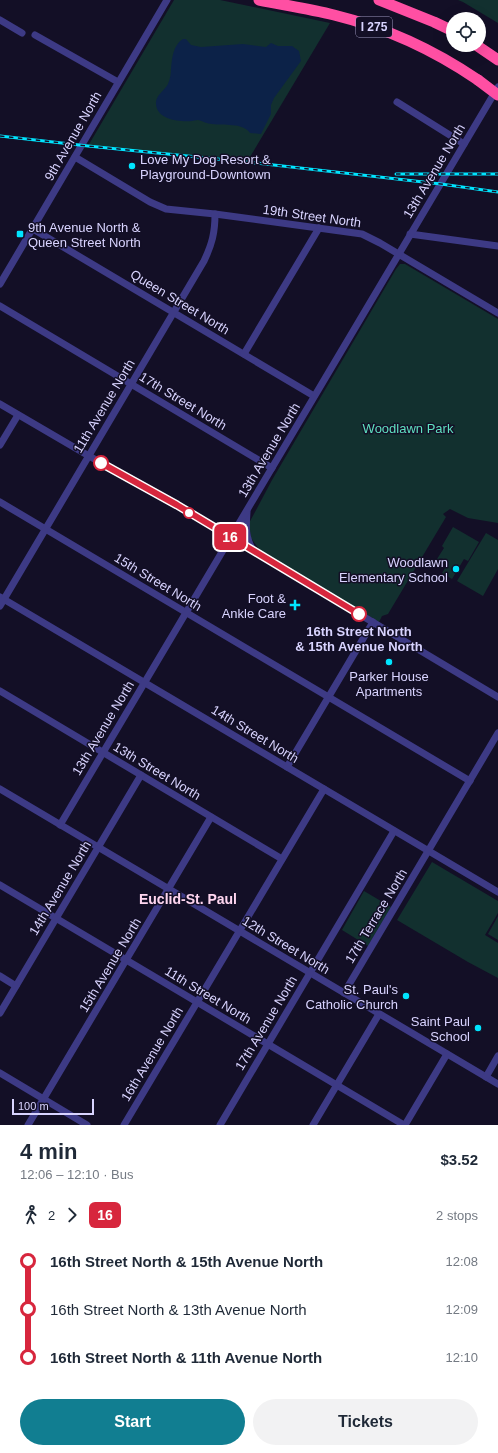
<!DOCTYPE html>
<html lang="en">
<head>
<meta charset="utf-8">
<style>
	:root { --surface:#fff; --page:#f2f2f3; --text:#1f2937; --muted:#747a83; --accent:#117e91 }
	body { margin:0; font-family:Helvetica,sans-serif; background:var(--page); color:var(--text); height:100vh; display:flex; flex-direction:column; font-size:15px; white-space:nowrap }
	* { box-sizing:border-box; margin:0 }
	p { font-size:13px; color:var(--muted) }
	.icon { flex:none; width:22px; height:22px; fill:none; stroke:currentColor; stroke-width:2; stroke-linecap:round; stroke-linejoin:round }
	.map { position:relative; height:1125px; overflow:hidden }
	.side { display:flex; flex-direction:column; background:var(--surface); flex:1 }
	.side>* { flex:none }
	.badge { padding:0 8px; border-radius:6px; font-size:14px; line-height:26px }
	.fabs { position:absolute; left:446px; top:12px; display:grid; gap:8px }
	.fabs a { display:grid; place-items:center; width:40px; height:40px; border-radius:50%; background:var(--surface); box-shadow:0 4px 16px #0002; font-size:20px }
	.scale { position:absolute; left:12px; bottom:10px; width:82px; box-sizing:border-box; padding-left:4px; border:2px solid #d9d4ff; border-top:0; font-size:11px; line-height:14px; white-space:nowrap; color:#d9d4ff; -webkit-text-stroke:3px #130f26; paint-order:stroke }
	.map>.badge { position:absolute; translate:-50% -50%; box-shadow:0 0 0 2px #fff }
	.legs { display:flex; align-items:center; gap:6px; height:44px; padding:0 20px; font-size:13px }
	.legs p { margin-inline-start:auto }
	.summary { display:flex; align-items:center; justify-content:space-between; height:68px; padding:0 20px }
	h1 { font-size:22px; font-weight:600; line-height:30px }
	.cta { display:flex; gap:8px; margin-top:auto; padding:8px 20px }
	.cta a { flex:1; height:46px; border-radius:24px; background:var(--accent); color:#fff; font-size:16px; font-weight:600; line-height:46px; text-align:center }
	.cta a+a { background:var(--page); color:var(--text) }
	ul { padding:0 20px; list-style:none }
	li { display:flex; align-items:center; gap:14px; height:48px; font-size:15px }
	li i { display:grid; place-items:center; width:6px; height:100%; margin:0 5px; background:currentColor }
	li i::after { content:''; width:10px; height:10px; margin:-5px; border:3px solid; border-radius:50%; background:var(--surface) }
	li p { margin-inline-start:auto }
	li:first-child i { background:linear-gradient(#0000 50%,currentColor 0) }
	li:last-child i { background:linear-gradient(currentColor 50%,#0000 0) }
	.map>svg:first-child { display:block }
	.green { fill:#12302f }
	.water { fill:#0c2248 }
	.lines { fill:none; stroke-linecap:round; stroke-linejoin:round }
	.minor { stroke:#3d3a85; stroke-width:7 }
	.highway { stroke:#ff4fa3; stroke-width:11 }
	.rail-casing { stroke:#00e5ff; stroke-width:3 }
	.rail { stroke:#130f26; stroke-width:1.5; stroke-dasharray:4.5; stroke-linecap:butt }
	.highway-bridge { stroke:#ff4fa3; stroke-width:11 }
	.line-1-casing { stroke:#fff; stroke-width:9 }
	.line-1 { stroke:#d7263d; stroke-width:6 }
	.poi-dot { fill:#00e5ff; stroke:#130f26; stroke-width:1.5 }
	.stop-1-dot { fill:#fff; stroke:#d7263d; stroke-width:2 }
	.labels { text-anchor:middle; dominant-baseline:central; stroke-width:3; stroke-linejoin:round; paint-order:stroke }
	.shield { fill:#130f26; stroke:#9e99be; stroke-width:1 }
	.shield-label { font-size:12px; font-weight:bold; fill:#d9d4ff }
	.street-label { font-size:13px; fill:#d9d4ff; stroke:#130f26 }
	.poi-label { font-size:13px; fill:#d9d4ff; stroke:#130f26; text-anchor:end }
	.park-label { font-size:13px; fill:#5fe0c0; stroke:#130f26 }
	.stop-label { font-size:13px; font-weight:bold; fill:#d9d4ff; stroke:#130f26 }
	.neighbourhood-label { font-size:14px; font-weight:bold; fill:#ffd6f0; stroke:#130f26 }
</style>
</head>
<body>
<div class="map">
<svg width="498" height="1125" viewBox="0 0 498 1125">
	<rect width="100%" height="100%" fill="#130f26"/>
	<!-- green -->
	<g class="green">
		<polygon points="174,0 220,0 330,23 247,162 88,146"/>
		<polygon points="458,0 498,0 498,23 463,2"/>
		<polygon points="400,264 405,264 498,319 498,523 468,518 450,509 443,514 446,517 388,614 382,616 379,622 259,549 251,538 249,523 255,512 272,480 396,269"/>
		<polygon points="453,527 479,542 468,561 464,559 452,579 442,573 447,565 437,559 444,548 442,546"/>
		<polygon points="486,533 498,540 498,569 483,596 457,581"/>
		<polygon points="432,862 498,901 498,913 485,935 498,943 498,978 468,962 397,920"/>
		<polygon points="364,891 391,907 368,946 342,930"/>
		<polygon points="498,916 498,940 488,934"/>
	</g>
	<!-- water -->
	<path class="water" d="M183,39H186L191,45L201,47L243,44L266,47L271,43L278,46H292L299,51L301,61L274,98L271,105V114L261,134L250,133C242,122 224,126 212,124C207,124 203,121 198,120C196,120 193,121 192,121C180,122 157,120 156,104C155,96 164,91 168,84C170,79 171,74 171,69C172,58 173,45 183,39Z"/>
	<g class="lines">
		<!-- minor -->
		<g class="minor">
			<polyline points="0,20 22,33"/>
			<polyline points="35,35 118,82"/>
			<polyline points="397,102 464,144"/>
			<polyline points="75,157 150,202 166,209 215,214 362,234 380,243 498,313"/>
			<polyline points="33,229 314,396"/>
			<polyline points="410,234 498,246"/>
			<polyline points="0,284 167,0"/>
			<polyline points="0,306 272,468"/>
			<polyline points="244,354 319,228"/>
			<polyline points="0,404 89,456 177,505 498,697"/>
			<polyline points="0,445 18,415"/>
			<polyline points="0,502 470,781"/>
			<path d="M247,512C246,526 245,537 253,550"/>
			<polyline points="0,597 498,892"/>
			<path d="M0,606L204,261C212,244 215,233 215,214"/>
			<polyline points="0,691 282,859"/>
			<polyline points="287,767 373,622"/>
			<polyline points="0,789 498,1084"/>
			<polyline points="60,825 498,87"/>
			<polyline points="0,885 404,1125"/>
			<polyline points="0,976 16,986"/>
			<polyline points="344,993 498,733"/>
			<polyline points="0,1013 141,775"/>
			<polyline points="0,1073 87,1125"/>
			<polyline points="486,1077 498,1056"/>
			<polyline points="28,1125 211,817"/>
			<polyline points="124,1125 324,789"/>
			<polyline points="220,1125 394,831"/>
			<polyline points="313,1125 379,1014"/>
			<polyline points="405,1125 447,1054"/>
		</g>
		<!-- highway -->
		<g class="highway">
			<path d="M259,0C284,5 310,9 334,15C387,28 434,50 478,80"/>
			<polyline points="379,0 434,22 453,31"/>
			<polyline points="476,45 498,60"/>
		</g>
		<defs>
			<g id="rail">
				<polyline points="0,136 88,146 247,162 441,184 498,192"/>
				<polyline points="396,174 498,174"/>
			</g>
		</defs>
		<!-- rail casing -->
		<use href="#rail" class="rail-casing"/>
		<!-- rail -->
		<use href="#rail" class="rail"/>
		<!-- highway-bridge -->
		<polyline class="highway-bridge" points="478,80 498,95"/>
	</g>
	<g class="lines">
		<defs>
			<polyline id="line-1" points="101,463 177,505 359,614"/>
		</defs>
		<!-- line-1 casing -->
		<use href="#line-1" class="line-1-casing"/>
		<!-- line-1 -->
		<use href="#line-1" class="line-1"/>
	</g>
	<!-- markers -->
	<g class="poi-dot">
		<circle cx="132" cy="166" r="4"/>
		<rect x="16" y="230" width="8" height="8" rx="2"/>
		<circle cx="456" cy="569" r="4"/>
		<path d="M293 599h4v4h4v4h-4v4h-4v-4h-4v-4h4z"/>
		<circle cx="389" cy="662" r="4"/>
		<circle cx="406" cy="996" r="4"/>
		<circle cx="478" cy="1028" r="4"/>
	</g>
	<g class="stop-1-dot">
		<circle cx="101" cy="463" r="7"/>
		<circle cx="189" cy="513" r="5"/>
		<circle cx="359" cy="614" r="7"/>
	</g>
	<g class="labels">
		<!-- shield labels -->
		<rect class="shield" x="356" y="17" width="36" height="20" rx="3"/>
		<g class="shield-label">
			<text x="374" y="27">I 275</text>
		</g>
		<!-- street labels -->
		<g class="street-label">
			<text transform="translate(73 136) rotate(-60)">9th Avenue North</text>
			<text transform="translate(434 171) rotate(-59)">13th Avenue North</text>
			<text transform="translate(312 216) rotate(8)">19th Street North</text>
			<text transform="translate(180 302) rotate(31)">Queen Street North</text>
			<text transform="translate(183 401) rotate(31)">17th Street North</text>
			<text transform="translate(104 406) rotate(-59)">11th Avenue North</text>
			<text transform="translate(269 450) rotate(-59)">13th Avenue North</text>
			<text transform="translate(158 582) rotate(31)">15th Street North</text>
			<text transform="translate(103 728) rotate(-59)">13th Avenue North</text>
			<text transform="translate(255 734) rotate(31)">14th Street North</text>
			<text transform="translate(157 771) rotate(31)">13th Street North</text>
			<text transform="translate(60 888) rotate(-59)">14th Avenue North</text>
			<text transform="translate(376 916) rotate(-59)">17th Terrace North</text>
			<text transform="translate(286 945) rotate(31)">12th Street North</text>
			<text transform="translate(110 965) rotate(-59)">15th Avenue North</text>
			<text transform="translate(208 995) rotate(31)">11th Street North</text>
			<text transform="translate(266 1023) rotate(-59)">17th Avenue North</text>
			<text transform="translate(152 1054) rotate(-59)">16th Avenue North</text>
		</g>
		<!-- poi labels -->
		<g class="poi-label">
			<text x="140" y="159" text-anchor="start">Love My Dog Resort &amp;<tspan x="140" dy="15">Playground-Downtown</tspan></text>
			<text x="28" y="227" text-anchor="start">9th Avenue North &amp;<tspan x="28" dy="15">Queen Street North</tspan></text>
			<text x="448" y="562">Woodlawn<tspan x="448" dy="15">Elementary School</tspan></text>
			<text x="286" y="598">Foot &amp;<tspan x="286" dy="15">Ankle Care</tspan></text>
			<text x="389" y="676" text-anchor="middle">Parker House<tspan x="389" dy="15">Apartments</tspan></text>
			<text x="398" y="989">St. Paul's<tspan x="398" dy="15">Catholic Church</tspan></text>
			<text x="470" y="1021">Saint Paul<tspan x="470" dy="15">School</tspan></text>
		</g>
		<!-- park labels -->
		<g class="park-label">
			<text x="408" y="428">Woodlawn Park</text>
		</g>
		<!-- stop labels -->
		<g class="stop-label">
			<text x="359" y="631">16th Street North<tspan x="359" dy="15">&amp; 15th Avenue North</tspan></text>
		</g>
		<!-- neighbourhood labels -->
		<g class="neighbourhood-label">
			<text x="188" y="899">Euclid-St. Paul</text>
		</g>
	</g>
</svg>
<div class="fabs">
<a><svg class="icon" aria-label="locate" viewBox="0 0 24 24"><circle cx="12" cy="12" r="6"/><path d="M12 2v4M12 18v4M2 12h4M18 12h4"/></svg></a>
</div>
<div class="scale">100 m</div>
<b class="badge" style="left:230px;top:537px;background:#d7263d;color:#fff">16</b>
</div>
<section class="side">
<div class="summary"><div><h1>4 min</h1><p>12:06 – 12:10 · Bus</p></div><b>$3.52</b></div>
<div class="legs"><svg class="icon" aria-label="walk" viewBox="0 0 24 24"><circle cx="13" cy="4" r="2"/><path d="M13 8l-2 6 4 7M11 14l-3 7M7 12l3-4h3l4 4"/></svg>2<svg class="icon" aria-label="forward" viewBox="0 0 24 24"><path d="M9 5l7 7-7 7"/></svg><b class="badge" style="background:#d7263d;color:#fff">16</b><p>2 stops</p></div>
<ul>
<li><i style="color:#d7263d"></i><b>16th Street North &amp; 15th Avenue North</b><p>12:08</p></li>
<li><i style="color:#d7263d"></i><span>16th Street North &amp; 13th Avenue North</span><p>12:09</p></li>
<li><i style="color:#d7263d"></i><b>16th Street North &amp; 11th Avenue North</b><p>12:10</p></li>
</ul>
<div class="cta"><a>Start</a><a>Tickets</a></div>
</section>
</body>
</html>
